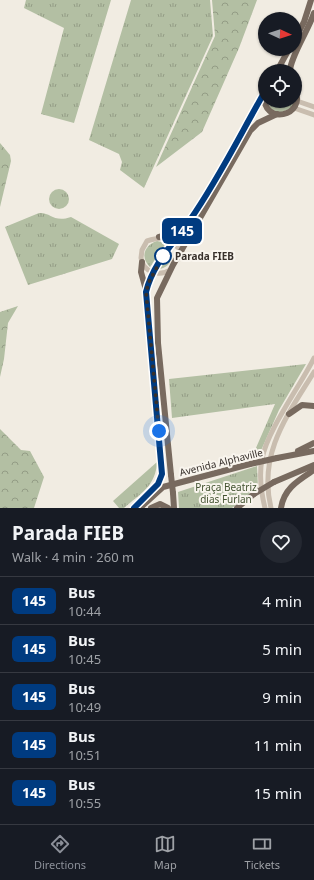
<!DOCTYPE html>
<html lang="en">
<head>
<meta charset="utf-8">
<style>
	:root { --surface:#171b24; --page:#242831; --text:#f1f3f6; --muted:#9ea1a6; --line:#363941; --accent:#8c9099 }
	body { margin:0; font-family:"Noto Sans",sans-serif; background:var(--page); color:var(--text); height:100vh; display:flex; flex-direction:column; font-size:15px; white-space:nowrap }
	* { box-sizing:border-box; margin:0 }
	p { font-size:13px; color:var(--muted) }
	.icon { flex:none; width:22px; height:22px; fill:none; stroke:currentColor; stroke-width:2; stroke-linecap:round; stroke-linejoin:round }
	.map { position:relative; height:508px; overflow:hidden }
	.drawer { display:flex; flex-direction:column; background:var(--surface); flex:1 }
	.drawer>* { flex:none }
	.badge { padding:0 8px; border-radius:6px; font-size:14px; line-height:26px }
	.needle { width:26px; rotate:93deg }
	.fabs { position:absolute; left:258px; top:12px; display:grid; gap:8px }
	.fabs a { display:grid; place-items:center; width:44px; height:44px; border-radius:50%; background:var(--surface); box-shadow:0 1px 3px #0004; font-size:20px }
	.you { position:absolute; width:20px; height:20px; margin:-10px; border:3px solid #fff; border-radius:50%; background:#1a73e8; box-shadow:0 0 0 6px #1a73e833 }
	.map>.badge { position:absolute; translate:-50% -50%; box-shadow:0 0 0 2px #fff }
	.round { display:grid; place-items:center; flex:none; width:42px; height:42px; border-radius:21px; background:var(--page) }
	.summary { display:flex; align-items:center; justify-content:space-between; height:68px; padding:0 12px }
	h1 { font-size:19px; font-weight:700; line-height:30px }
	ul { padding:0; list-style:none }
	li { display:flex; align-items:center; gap:12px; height:48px; padding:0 12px; border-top:1px solid var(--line) }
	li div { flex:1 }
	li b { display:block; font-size:15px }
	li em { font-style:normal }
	li .badge { min-width:44px; font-weight:700; text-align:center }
	.tab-bar { display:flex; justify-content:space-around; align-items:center; height:56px; border-top:1px solid var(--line); background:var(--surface); font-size:11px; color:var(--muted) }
	.tab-bar a { display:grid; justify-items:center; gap:2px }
	.tab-bar .current { color:var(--accent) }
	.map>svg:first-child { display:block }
	.grass { fill:url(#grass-tufts) }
	.forest { fill:url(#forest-crowns) }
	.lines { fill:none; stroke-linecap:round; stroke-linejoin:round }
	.minor { stroke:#c9bdaf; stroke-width:5 }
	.major { stroke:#786a5f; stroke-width:6 }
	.major-bridge { stroke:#786a5f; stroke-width:6 }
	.line-casing { stroke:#fff; stroke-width:9 }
	.line { stroke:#003b80; stroke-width:6 }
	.walk { stroke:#38312c; stroke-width:4; stroke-dasharray:0 7.2 }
	.stop-dot { fill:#fff; stroke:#003b80; stroke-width:2 }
	.labels { text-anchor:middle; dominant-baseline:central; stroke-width:4; stroke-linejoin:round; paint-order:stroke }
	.stop-label { font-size:10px; font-weight:bold; fill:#38312c; stroke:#f9f5ee; text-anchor:start }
	.street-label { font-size:10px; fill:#38312c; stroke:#f9f5ee }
	.park-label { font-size:10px; fill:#445432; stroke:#f9f5ee }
</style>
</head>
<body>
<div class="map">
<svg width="314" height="508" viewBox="0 0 314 508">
	<defs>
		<pattern id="grass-tufts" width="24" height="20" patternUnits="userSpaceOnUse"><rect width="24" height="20" fill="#b3bfa3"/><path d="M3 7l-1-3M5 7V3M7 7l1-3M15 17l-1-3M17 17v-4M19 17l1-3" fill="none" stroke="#939c85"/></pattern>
		<pattern id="forest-crowns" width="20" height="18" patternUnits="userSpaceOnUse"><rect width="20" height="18" fill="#b3bfa3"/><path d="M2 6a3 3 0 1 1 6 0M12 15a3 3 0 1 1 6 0" fill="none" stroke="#939c85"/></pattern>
	</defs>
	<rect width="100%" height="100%" fill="#f1ece2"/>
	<!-- grass -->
	<g class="grass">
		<polygon points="26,0 111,0 74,123 41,114 64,28 24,8"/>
		<polygon points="131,0 210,0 213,36 144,188 120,170 122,162 119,154 89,140"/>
		<polygon points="267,101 295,101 292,108 279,113 271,109"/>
		<circle cx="59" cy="199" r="10"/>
		<path d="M39,213C51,212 53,223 71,217L119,244L112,259L28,285L5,227Z"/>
		<path d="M157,241L166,243L150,267C140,258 144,245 157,241Z"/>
		<path d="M170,248C174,259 169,269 158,269Z"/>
		<polygon points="306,364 279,410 259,455 252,457 275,404 172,418 169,379"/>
		<path d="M157,462C156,486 140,494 124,508H119L113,501Z"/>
		<polygon points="257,466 258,488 232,508 179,508 178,492"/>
	</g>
	<!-- forest -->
	<g class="forest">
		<polygon points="212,0 257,0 239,48 202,132 156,167 215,36"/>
		<polygon points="0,143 10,155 11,161 0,207"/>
		<polygon points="18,306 8,323 4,359 0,377 0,312"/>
		<polygon points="0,429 21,450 30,451 44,477 34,508 0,508"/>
	</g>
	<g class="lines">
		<!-- minor -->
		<g class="minor">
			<polyline points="297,101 314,107"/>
			<polyline points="294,108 314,115"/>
			<path d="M170,270C159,277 143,272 141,258L142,250L147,241C166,235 168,239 182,251"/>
			<path d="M265,508C261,492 259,475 262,459C267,431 300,386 314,358"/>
			<path d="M271,508C258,453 287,416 314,372"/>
		</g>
		<!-- major -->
		<g class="major">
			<polyline points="295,39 304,22 311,0"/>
			<polyline points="277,71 289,49"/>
			<path d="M290,71C290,58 309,29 314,13"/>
			<path d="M264,94C262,127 307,116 295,90"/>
			<polyline points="159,237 181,231"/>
			<polyline points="142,262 141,272 146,290"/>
			<polyline points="289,414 302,405 314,406"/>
			<polyline points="298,451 314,443"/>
			<polyline points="277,458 314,451"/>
			<polyline points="171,475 158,343 157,298 173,265 250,131 258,123 277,114"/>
			<polyline points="274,482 314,465"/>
			<polyline points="173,493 174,508"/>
			<path d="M134,508L158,484L162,474L146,292C153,261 176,242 192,217C218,177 240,134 264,93"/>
			<polyline points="140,508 163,487 250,464"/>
			<polyline points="151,508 160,504 168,508"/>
			<polyline points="237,508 254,494"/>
			<path d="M281,508C284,488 299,480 314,470"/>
		</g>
		<!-- major-bridge -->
		<g class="major-bridge">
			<polyline points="250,464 277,458"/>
			<polyline points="171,475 173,493"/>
			<polyline points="254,494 274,482"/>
		</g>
	</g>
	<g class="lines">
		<defs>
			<path id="line" d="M134,508L158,484L162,474L146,292C153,263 174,243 190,220C218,180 240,135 264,93"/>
		</defs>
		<!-- line casing -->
		<use href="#line" class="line-casing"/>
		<!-- line -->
		<use href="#line" class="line"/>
		<!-- walk -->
		<polyline class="walk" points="159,431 146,292 149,282 163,256"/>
	</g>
	<!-- markers -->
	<circle class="stop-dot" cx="163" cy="256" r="8"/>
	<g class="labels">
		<!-- stop labels -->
		<g class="stop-label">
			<text x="175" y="256">Parada FIEB</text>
		</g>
		<!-- street labels -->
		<g class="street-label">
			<text transform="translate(221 462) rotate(-14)">Avenida Alphaville</text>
		</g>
		<!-- park labels -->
		<g class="park-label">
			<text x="226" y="487">Praça Beatriz<tspan x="226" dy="12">dias Furlan</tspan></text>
		</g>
	</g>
</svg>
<div class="fabs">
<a><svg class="needle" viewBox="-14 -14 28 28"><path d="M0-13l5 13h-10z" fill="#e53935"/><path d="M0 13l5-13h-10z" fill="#9ea1a6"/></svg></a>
<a><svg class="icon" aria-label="locate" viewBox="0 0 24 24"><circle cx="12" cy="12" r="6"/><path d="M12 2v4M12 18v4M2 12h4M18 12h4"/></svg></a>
</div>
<div class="you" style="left:159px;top:431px"></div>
<b class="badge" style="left:182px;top:231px;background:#003b80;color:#fff">145</b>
</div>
<section class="drawer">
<div class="summary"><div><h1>Parada FIEB</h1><p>Walk · 4 min · 260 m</p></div><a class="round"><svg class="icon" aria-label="heart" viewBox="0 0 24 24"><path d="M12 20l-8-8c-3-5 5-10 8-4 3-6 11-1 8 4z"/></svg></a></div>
<ul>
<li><span class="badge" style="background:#003b80;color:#fff">145</span><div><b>Bus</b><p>10:44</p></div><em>4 min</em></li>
<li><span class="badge" style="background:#003b80;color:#fff">145</span><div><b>Bus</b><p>10:45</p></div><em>5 min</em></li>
<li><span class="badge" style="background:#003b80;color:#fff">145</span><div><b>Bus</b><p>10:49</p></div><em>9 min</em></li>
<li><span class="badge" style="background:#003b80;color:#fff">145</span><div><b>Bus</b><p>10:51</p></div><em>11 min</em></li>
<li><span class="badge" style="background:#003b80;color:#fff">145</span><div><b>Bus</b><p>10:55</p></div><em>15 min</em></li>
</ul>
</section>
<nav class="tab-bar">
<a class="current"><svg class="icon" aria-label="directions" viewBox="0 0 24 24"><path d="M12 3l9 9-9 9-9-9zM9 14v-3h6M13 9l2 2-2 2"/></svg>Directions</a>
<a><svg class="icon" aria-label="map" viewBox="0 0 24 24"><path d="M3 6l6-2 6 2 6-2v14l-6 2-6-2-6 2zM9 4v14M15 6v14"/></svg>Map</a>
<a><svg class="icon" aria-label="tickets" viewBox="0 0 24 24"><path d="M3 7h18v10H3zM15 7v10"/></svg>Tickets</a>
</nav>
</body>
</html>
